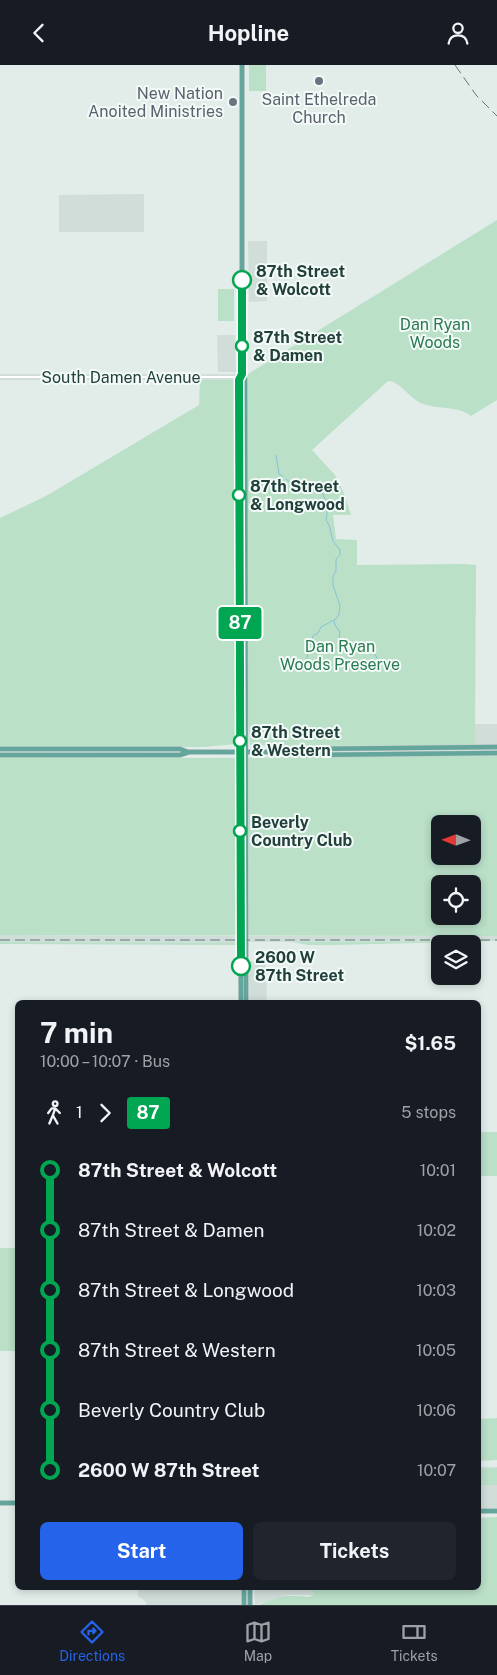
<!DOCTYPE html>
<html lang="en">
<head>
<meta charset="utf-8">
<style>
	:root { --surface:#171b24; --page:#20242c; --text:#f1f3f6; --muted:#9ea1a6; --line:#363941; --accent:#2563eb }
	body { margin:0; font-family:"Public Sans",sans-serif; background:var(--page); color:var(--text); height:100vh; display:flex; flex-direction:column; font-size:19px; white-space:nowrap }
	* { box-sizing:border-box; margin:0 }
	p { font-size:16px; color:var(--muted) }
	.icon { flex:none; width:28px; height:28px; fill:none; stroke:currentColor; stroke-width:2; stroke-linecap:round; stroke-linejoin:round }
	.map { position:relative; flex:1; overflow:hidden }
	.drawer { position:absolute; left:15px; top:935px; width:466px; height:590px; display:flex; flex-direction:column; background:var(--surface); border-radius:8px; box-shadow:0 2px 8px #0003 }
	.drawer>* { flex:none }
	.badge { padding:0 10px; border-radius:4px; font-size:18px; line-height:32px }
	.needle { width:32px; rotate:271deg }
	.controls { position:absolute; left:431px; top:750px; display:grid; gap:10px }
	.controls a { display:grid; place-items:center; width:50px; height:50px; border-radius:8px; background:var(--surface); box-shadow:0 2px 8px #0003; font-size:25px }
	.map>.badge { position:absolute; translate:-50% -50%; box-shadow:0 0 0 2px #fff }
	.legs { display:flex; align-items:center; gap:8px; height:55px; padding:0 25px; font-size:16px }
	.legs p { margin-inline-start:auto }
	.headline { display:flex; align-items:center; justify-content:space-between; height:85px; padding:0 25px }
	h1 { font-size:28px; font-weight:700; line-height:38px }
	.action { display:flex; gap:10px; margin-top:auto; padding:10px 25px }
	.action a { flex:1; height:58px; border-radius:8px; background:var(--accent); color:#fff; font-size:20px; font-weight:700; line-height:58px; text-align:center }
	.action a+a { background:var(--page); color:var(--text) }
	ul { padding:0 25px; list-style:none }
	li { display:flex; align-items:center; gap:18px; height:60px; font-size:19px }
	li i { display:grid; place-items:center; width:8px; height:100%; margin:0 6px; background:currentColor }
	li i::after { content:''; width:12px; height:12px; margin:-6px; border:4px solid; border-radius:50%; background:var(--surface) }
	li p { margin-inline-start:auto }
	li:first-child i { background:linear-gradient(#0000 50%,currentColor 0) }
	li:last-child i { background:linear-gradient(currentColor 50%,#0000 0) }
	header { display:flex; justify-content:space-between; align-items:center; height:65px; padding:0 25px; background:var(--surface); font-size:22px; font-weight:700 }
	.menu { display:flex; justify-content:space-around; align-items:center; height:70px; border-top:1px solid var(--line); background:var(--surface); font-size:14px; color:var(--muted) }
	.menu a { display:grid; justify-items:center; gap:2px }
	.menu .active { color:var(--accent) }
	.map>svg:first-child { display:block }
	.built { fill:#d0ddd9 }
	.green { fill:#bae0c8; fill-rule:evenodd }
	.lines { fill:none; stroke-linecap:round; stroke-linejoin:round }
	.stream { stroke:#87c2d6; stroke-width:1 }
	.minor-casing { stroke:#a4b6b2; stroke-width:4.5 }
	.major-casing { stroke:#c1cac8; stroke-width:5.5 }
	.minor { stroke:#fff; stroke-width:3 }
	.major { stroke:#64a69c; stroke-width:4.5 }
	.rail { stroke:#5b7b76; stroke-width:1; stroke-dasharray:10 5; stroke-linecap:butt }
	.line-1-casing { stroke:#fff; stroke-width:11 }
	.line-1 { stroke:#00a651; stroke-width:8 }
	.worship-dot { fill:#6b7280; stroke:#f3faf7; stroke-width:2 }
	.stop-1-dot { fill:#fff; stroke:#00a651; stroke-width:2.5 }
	.labels { text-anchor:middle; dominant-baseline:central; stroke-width:4; stroke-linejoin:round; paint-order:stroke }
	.worship-label { font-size:16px; fill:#5b616d; stroke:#f3faf7; text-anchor:end }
	.stop-label { font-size:16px; font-weight:bold; fill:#21403b; stroke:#f3faf7; text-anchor:start }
	.park-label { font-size:16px; fill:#287a50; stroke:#f3faf7 }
	.street-label { font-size:16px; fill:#21403b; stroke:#f3faf7 }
</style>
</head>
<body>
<header><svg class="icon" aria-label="back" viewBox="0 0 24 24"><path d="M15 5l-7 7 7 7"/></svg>Hopline<svg class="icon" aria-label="person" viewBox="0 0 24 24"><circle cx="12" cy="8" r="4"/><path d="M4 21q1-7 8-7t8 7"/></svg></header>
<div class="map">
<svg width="497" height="1540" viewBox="0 0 497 1540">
	<rect width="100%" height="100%" fill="#e2edea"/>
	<!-- built -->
	<g class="built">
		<polygon points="144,129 144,167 59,167 59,130"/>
		<polygon points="248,176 267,176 267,236 249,237"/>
		<polygon points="217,270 235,270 236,307 218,307"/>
		<rect x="475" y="659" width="22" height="21"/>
		<polygon points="0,870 237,871 237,878 0,877"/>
		<polygon points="249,871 497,871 497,876 249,877"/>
		<polygon points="266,896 267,937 249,937 249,897"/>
		<rect x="479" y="1402" width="18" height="41"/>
		<polygon points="138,1523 241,1523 241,1540 146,1540 146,1537 138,1531"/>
		<polygon points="254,1523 312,1523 313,1530 287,1530 255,1540"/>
	</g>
	<!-- green -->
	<g class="green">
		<rect x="249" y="0" width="17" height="26"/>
		<path d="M497,155V335L471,351C457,340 437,345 421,338C409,333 400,316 388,316L312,385L335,410L344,428L351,450H333L336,474L357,475V500L463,499L476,500L475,680L289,681L250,680L248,657V309Z"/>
		<rect x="218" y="224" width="16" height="32"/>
		<polygon points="200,315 233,315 236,317 236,679 203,682 0,682 0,453 46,431 199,340"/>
		<path d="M497,690V871L0,870V692L202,693ZM440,759H472V791H440ZM440,819H472V851H440Z"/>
		<polygon points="497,876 336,880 308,880 293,877"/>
		<polygon points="0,877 237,878 237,880 0,879"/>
		<rect x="479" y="1067" width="18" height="44"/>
		<rect x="0" y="1183" width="17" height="103"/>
		<polygon points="497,1353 497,1395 479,1396 479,1354"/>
		<polygon points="497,1403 497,1420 479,1420 479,1404"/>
		<path d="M497,1452V1540H259C281,1530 285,1530 309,1532L313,1530L312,1523L479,1522V1453Z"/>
	</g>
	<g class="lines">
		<!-- stream -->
		<g class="stream">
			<polyline points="276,390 279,409 283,411"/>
			<path d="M286,414L295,422L309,428L313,425L323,429L328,441L326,455L329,460L333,476L340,485V490L336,494V506L333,511V520L340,541L339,549L336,554L321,562L318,568L313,571C310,580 305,590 308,599"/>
			<polyline points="334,556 335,560 340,567 339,575 343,578"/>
			<path d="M359,582C371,584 379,588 378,602"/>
		</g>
		<defs>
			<polyline id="minor" points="0,312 235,312 242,310"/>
			<g id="major">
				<polyline points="242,0 242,309 245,313 246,938"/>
				<polyline points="0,684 180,684 188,687"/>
				<polyline points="288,686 305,684 497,682"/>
				<polyline points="0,690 180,690 189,687 279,687 305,690 497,688"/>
				<polyline points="241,938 239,315 242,309"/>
				<polyline points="0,1438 18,1438"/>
				<polyline points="479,1446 497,1446"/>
				<polyline points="244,1522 244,1540"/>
				<polyline points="250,1540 250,1522"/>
			</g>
		</defs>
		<!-- minor casing -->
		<use href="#minor" class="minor-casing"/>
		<!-- major casing -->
		<use href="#major" class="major-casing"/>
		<!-- minor -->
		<use href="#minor" class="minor"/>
		<!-- major -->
		<use href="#major" class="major"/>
		<!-- rail -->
		<g class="rail">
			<polyline points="455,0 476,30 497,51"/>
			<polyline points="0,875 497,875"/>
		</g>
	</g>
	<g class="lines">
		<defs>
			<polyline id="line-1" points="241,901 239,315 242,309 242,215"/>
		</defs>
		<!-- line-1 casing -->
		<use href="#line-1" class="line-1-casing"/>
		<!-- line-1 -->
		<use href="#line-1" class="line-1"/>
	</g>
	<!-- markers -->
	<g class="worship-dot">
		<circle cx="319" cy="16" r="5"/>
		<circle cx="233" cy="37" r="5"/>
	</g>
	<g class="stop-1-dot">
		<circle cx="242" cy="215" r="9"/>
		<circle cx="242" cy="281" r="6"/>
		<circle cx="239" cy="430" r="6"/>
		<circle cx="240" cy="676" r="6"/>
		<circle cx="240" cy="766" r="6"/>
		<circle cx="241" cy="901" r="9"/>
	</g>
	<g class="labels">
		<!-- worship labels -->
		<g class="worship-label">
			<text x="223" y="28">New Nation<tspan x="223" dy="18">Anoited Ministries</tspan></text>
			<text x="319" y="34" text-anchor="middle">Saint Ethelreda<tspan x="319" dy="18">Church</tspan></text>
		</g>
		<!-- stop labels -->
		<g class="stop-label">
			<text x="256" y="206">87th Street<tspan x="256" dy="18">&amp; Wolcott</tspan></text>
			<text x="253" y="272">87th Street<tspan x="253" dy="18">&amp; Damen</tspan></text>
			<text x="250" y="421">87th Street<tspan x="250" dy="18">&amp; Longwood</tspan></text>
			<text x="251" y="667">87th Street<tspan x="251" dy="18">&amp; Western</tspan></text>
			<text x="251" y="757">Beverly<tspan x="251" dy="18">Country Club</tspan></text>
			<text x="255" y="892">2600 W<tspan x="255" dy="18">87th Street</tspan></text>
		</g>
		<!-- park labels -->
		<g class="park-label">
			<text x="435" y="259">Dan Ryan<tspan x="435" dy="18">Woods</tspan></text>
			<text x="340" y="581">Dan Ryan<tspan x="340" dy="18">Woods Preserve</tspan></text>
		</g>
		<!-- street labels -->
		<g class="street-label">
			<text x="121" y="312">South Damen Avenue</text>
		</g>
	</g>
</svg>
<div class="controls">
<a><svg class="needle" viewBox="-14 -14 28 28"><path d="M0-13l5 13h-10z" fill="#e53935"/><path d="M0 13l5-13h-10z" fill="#9ea1a6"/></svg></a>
<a><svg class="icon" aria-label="locate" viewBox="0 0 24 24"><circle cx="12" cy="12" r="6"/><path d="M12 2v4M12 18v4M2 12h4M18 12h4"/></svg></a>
<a><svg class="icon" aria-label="layers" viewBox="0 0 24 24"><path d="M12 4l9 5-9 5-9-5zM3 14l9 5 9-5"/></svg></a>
</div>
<b class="badge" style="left:240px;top:558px;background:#00a651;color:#fff">87</b>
<section class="drawer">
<div class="headline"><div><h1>7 min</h1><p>10:00 – 10:07 · Bus</p></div><b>$1.65</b></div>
<div class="legs"><svg class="icon" aria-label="walk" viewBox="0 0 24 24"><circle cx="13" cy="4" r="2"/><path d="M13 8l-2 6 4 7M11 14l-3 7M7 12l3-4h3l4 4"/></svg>1<svg class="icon" aria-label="forward" viewBox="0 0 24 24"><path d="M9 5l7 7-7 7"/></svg><b class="badge" style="background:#00a651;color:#fff">87</b><p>5 stops</p></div>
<ul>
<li><i style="color:#00a651"></i><b>87th Street &amp; Wolcott</b><p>10:01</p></li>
<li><i style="color:#00a651"></i><span>87th Street &amp; Damen</span><p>10:02</p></li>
<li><i style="color:#00a651"></i><span>87th Street &amp; Longwood</span><p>10:03</p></li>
<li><i style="color:#00a651"></i><span>87th Street &amp; Western</span><p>10:05</p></li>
<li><i style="color:#00a651"></i><span>Beverly Country Club</span><p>10:06</p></li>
<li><i style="color:#00a651"></i><b>2600 W 87th Street</b><p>10:07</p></li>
</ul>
<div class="action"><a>Start</a><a>Tickets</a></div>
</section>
</div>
<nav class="menu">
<a class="active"><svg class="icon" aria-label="directions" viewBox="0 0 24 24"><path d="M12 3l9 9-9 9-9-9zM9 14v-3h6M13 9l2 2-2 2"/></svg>Directions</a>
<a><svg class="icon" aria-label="map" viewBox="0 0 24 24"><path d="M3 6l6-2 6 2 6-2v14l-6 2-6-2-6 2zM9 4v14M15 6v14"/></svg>Map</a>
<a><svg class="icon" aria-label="tickets" viewBox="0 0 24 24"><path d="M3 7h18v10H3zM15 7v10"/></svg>Tickets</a>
</nav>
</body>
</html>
